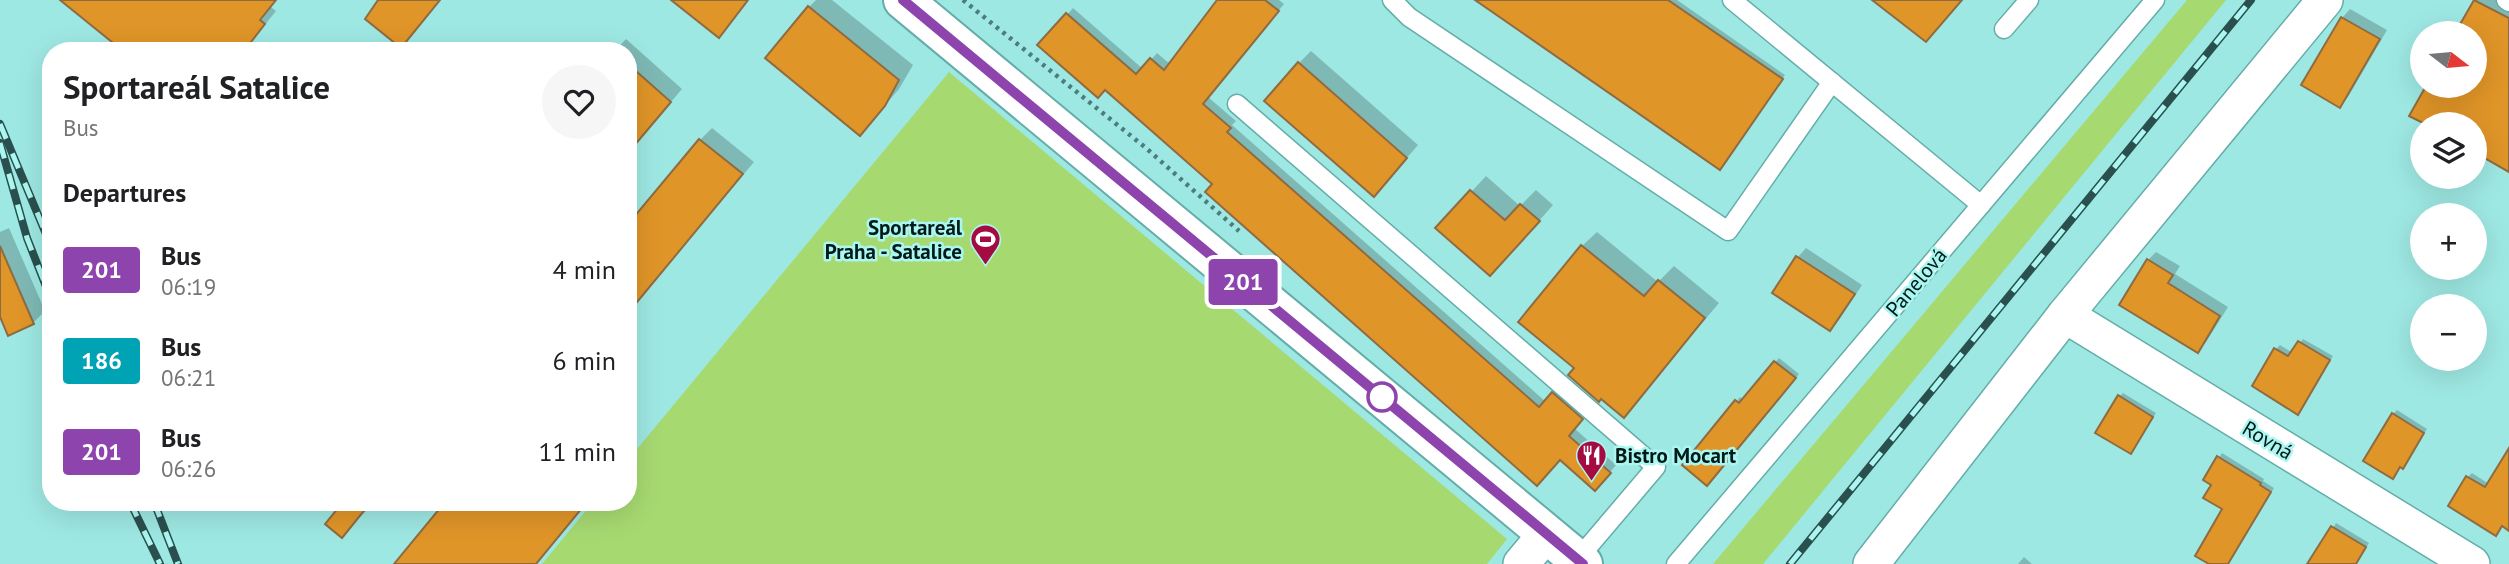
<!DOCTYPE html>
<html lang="en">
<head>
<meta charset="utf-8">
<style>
	:root { --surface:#fff; --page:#f6f6f6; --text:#202124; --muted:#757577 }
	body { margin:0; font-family:"PT Sans",sans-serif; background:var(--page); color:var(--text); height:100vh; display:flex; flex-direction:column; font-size:26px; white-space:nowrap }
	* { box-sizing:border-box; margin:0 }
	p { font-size:23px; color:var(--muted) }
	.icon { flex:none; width:38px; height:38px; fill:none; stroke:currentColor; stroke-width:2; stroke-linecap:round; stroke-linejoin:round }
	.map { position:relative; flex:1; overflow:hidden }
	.drawer { position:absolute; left:42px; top:42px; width:595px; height:469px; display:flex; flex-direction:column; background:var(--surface); border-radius:28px; box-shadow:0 7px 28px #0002 }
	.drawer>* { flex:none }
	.badge { padding:0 14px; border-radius:5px; font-size:24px; line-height:46px }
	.needle { width:46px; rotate:106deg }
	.controls { position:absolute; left:2410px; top:21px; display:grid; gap:14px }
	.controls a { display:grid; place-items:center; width:77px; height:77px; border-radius:50%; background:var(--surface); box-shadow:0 7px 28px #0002; font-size:35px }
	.map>.badge { position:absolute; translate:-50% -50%; box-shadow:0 0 0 4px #fff }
	h2 { padding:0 21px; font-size:26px; line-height:63px }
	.round { display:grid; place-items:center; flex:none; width:74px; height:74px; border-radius:37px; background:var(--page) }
	.overview { display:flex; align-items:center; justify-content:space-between; height:119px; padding:0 21px }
	h1 { font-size:33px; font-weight:700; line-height:52px }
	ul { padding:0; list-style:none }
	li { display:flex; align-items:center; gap:21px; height:91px; padding:0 21px }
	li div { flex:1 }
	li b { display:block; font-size:26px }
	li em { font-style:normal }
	li .badge { min-width:77px; font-weight:700; text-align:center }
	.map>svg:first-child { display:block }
	.green { fill:#a7d971 }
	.shadow { fill:#0003 }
	.building { fill:#e09528; stroke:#8f6b41; stroke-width:2 }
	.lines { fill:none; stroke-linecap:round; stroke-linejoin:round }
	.service-casing { stroke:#64ada8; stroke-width:21 }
	.minor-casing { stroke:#64ada8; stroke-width:38 }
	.tertiary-casing { stroke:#64ada8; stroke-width:42 }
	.path { stroke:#4c7d7a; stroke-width:4.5; stroke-dasharray:3.5 5; stroke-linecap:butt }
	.service { stroke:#fff; stroke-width:18 }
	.minor { stroke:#fff; stroke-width:35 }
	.tertiary { stroke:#fff; stroke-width:38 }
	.rail-casing { stroke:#29504e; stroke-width:8 }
	.rail { stroke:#abf6f0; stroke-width:5; stroke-dasharray:16; stroke-linecap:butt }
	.line-casing { stroke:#fff; stroke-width:16 }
	.line { stroke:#8e44ad; stroke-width:10 }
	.stop-dot { fill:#fff; stroke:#8e44ad; stroke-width:3.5 }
	.labels { text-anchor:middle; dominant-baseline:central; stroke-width:5; stroke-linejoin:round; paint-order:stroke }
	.poi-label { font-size:21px; font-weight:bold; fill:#001a19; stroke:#abf6f0; text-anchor:end }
	.street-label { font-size:21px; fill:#001a19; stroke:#abf6f0 }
</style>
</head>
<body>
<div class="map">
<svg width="2509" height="564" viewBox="0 0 2509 564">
	<rect width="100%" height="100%" fill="#9ee8e3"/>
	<!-- green -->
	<g class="green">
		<polygon points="2187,0 2226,0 1763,564 1713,564"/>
		<polygon points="949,72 1507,539 1487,564 542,564 593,502 628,502 628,460"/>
	</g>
	<!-- shadow -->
	<g class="shadow">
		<polygon points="63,0 276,0 271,7 276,11 244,51"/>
		<polygon points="816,0 832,0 913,65 899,89 860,134 809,7"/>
		<polygon points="1219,0 1279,0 1284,4 1208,97 1236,121 1232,125 1546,402 1560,387 1588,412 1574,428 1616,465 1601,483 1560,458 1214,183 1105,89 1040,45 1073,8 1143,69 1157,53 1170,64"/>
		<polygon points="1478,0 1677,0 1785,75 1724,163"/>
		<polygon points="2476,0 2509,0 2509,170 2474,124 2428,124 2412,115 2428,86 2474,86 2474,33 2457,33"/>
		<polygon points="2350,9 2387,30 2348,97 2339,106 2342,18"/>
		<polygon points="626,39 682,89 628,152 628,51 615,51"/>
		<polygon points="1311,51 1418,145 1386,182 1299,63"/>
		<polygon points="712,128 754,162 629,309 700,140"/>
		<polygon points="1486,176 1520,206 1536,190 1553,205 1505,259 1438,228"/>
		<polygon points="9,228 45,311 33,323 0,312 0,232"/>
		<polygon points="1597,232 1658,282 1674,266 1719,303 1624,415 1577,368 1582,246"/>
		<polygon points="1806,248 1862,285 1839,320 1830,329 1774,292 1798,257"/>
		<polygon points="2156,252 2180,266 2175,274 2228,307 2206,342 2198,351 2148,260"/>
		<polygon points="2303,339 2333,356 2301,409 2276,349 2280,345 2293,353"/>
		<polygon points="1779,358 1799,374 1711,480 1684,465 1737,401 1740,397 1744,400"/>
		<polygon points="2123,393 2156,413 2134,448 2119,397"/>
		<polygon points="2397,410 2427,429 2403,466 2393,414"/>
		<polygon points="2222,453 2264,479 2263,481 2274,488 2228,564 2212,564 2224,509 2214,484 2206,479"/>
		<polygon points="2509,470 2509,526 2468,477 2472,473 2489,484"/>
		<polygon points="345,502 375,502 342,535"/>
		<polygon points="447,502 587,502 537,564 397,564"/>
		<polygon points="2336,523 2369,543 2356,564 2314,564"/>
		<polygon points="2024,557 2032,564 2018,564"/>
	</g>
	<!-- building -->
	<g class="building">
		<polygon points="60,0 276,0 260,20 265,24 244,51 123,51"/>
		<polygon points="378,0 440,0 401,48 365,19"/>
		<polygon points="671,0 748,0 719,38"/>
		<polygon points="1217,0 1265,0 1279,11 1203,104 1231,128 1227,132 1539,407 1552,392 1583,419 1569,436 1611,473 1595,491 1560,460 1537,486 1205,192 1212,184 1105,90 1098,98 1037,45 1066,13 1136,74 1150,58 1164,70"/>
		<polygon points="1475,0 1668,0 1783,79 1720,170"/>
		<polygon points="1872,0 1962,0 1926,42"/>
		<polygon points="2474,0 2509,18 2509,172 2474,152 2474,124 2425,124 2409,116 2426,86 2474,86 2474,33 2455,33"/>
		<polygon points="808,6 899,80 885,106 860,136 765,58"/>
		<polygon points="2341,17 2380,39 2340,108 2301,85"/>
		<polygon points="1298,62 1407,158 1374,197 1264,101"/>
		<polygon points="628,64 671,102 628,153"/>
		<polygon points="699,139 743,174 628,313 628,224"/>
		<polygon points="1470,190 1505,220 1520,204 1540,221 1490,276 1435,228"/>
		<polygon points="1581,245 1644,296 1658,280 1705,318 1624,418 1601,399 1599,402 1568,375 1574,368 1518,322"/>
		<polygon points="0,246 34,324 8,336 0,317"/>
		<polygon points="1796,256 1855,294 1830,331 1772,293"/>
		<polygon points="2147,259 2173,275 2168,283 2220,316 2198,353 2119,305"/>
		<polygon points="2298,341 2330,360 2298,415 2252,386 2274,348 2288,356"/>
		<polygon points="1774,361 1796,378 1707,486 1682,465 1735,400 1739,403"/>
		<polygon points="2118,395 2153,417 2131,454 2095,433"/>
		<polygon points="2392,413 2424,433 2403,469 2400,467 2393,479 2363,461"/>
		<polygon points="2509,448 2509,531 2502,526 2496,536 2448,506 2466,476 2485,487"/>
		<polygon points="2217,456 2261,483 2260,485 2271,492 2228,564 2209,564 2195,556 2222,509 2203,498 2211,485 2203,480"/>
		<polygon points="343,502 371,502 342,538 325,524"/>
		<polygon points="445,502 587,502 536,564 394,564"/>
		<polygon points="2331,526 2366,547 2356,564 2307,564"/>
	</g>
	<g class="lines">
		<defs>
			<g id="service">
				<polyline points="1392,0 1409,17 1728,231 1832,82"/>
				<polyline points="1732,0 1981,205"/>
				<polyline points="2506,0 2509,2"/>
				<polyline points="2004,29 2029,0"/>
				<polyline points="1237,104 1656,467 1577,560"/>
				<polyline points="1676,564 2155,0"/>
			</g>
			<g id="minor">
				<polyline points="2065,315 2472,564"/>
				<polyline points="1521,564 1546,534"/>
				<polyline points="1871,564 2065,315 2325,0"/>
			</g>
			<polyline id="tertiary" points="903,0 1583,564"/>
		</defs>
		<!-- service casing -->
		<use href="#service" class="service-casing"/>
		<!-- minor casing -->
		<use href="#minor" class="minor-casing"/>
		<!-- tertiary casing -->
		<use href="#tertiary" class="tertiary-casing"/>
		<!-- path -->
		<polyline class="path" points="963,0 1146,148 1239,231"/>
		<!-- service -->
		<use href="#service" class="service"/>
		<!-- minor -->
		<use href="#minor" class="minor"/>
		<!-- tertiary -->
		<use href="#tertiary" class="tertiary"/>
		<defs>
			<g id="rail">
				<polyline points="0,124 51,246"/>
				<polyline points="0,143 27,238 51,299"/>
				<polyline points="130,502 160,564"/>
				<polyline points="154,502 178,564"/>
				<polyline points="1790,564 2251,0"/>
			</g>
		</defs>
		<!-- rail casing -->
		<use href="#rail" class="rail-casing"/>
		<!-- rail -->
		<use href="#rail" class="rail"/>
	</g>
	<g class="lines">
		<defs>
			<polyline id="line" points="903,0 1583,564"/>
		</defs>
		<!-- line casing -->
		<use href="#line" class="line-casing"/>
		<!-- line -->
		<use href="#line" class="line"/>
	</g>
	<!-- icons -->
	<defs>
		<symbol id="stadium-pin" viewBox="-11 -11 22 30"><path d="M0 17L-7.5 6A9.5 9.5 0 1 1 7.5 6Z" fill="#a40b41" stroke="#abf6f0"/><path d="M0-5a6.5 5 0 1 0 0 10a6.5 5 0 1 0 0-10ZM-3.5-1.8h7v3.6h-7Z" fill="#fff"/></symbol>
		<symbol id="restaurant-pin" viewBox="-11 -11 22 30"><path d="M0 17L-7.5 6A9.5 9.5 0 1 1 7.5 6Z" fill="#a40b41" stroke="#abf6f0"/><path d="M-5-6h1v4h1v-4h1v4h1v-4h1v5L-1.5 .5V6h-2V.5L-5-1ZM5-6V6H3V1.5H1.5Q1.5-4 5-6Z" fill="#fff"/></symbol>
	</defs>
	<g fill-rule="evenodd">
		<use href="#stadium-pin" x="968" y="222" width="35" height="47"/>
		<use href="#restaurant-pin" x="1574" y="438" width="35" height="47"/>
	</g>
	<!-- markers -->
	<circle class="stop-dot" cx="1382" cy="397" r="14"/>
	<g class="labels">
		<!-- poi labels -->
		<g class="poi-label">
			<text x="962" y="227">Sportareál<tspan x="962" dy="24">Praha - Satalice</tspan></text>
			<text x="1615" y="455" text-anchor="start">Bistro Mocart</text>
		</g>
		<!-- street labels -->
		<g class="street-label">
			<text transform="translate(1916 282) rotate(-50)">Panelová</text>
			<text transform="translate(2268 440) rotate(31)">Rovná</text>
		</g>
	</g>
</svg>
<div class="controls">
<a><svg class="needle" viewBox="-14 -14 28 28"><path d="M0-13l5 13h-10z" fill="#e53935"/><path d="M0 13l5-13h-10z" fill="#757577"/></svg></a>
<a><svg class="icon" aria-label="layers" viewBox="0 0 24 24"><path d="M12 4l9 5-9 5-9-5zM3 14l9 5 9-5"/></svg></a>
<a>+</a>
<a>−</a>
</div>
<b class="badge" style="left:1243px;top:282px;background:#8e44ad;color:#fff">201</b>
<section class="drawer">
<div class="overview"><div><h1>Sportareál Satalice</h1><p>Bus</p></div><a class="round"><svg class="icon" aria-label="heart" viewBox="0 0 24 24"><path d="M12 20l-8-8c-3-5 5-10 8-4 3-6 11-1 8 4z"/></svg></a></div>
<h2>Departures</h2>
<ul>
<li><span class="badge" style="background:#8e44ad;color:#fff">201</span><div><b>Bus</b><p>06:19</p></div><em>4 min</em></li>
<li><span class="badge" style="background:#00a3b4;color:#fff">186</span><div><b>Bus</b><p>06:21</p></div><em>6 min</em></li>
<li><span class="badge" style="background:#8e44ad;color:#fff">201</span><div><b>Bus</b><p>06:26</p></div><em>11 min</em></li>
</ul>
</section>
</div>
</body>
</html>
